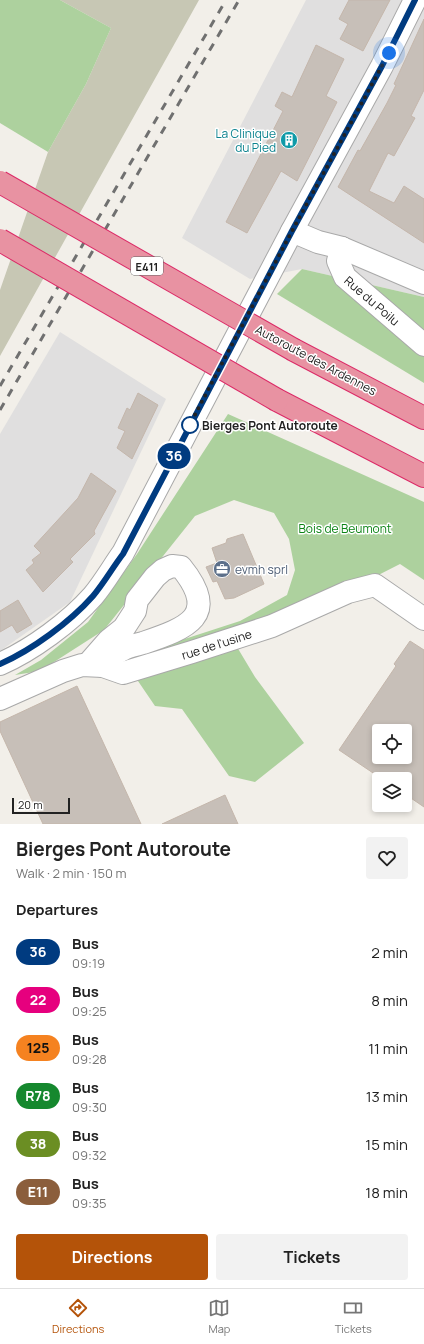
<!DOCTYPE html>
<html lang="en">
<head>
<meta charset="utf-8">
<style>
	:root { --surface:#fff; --page:#f2f2f2; --text:#222; --muted:#767676; --line:#e0e0e0; --accent:#b45309 }
	body { margin:0; font-family:Manrope,sans-serif; background:var(--page); color:var(--text); height:100vh; display:flex; flex-direction:column; font-size:15px; white-space:nowrap }
	* { box-sizing:border-box; margin:0 }
	p { font-size:13px; color:var(--muted) }
	.icon { flex:none; width:22px; height:22px; fill:none; stroke:currentColor; stroke-width:2; stroke-linecap:round; stroke-linejoin:round }
	.map { position:relative; height:824px; overflow:hidden }
	.sheet { display:flex; flex-direction:column; background:var(--surface); flex:1 }
	.sheet>* { flex:none }
	.badge { padding:0 8px; border-radius:13px; font-size:14px; line-height:26px }
	.buttons { position:absolute; left:372px; top:724px; display:grid; gap:8px }
	.buttons a { display:grid; place-items:center; width:40px; height:40px; border-radius:4px; background:var(--surface); box-shadow:0 2px 6px #0003; font-size:20px }
	.scale { position:absolute; left:12px; bottom:10px; width:58px; box-sizing:border-box; padding-left:4px; border:2px solid #222; border-top:0; font-size:11px; line-height:14px; white-space:nowrap; color:#222; -webkit-text-stroke:3px #fff; paint-order:stroke }
	.you { position:absolute; width:20px; height:20px; margin:-10px; border:3px solid #fff; border-radius:50%; background:#1a73e8; box-shadow:0 0 0 6px #1a73e833 }
	.map>.badge { position:absolute; translate:-50% -50%; box-shadow:0 0 0 2px #fff }
	h2 { padding:0 16px; font-size:15px; line-height:36px }
	.round { display:grid; place-items:center; flex:none; width:42px; height:42px; border-radius:4px; background:var(--page) }
	.head { display:flex; align-items:center; justify-content:space-between; height:68px; padding:0 16px }
	h1 { font-size:19px; font-weight:700; line-height:30px }
	.button { display:flex; gap:8px; margin-top:auto; padding:8px 16px }
	.button a { flex:1; height:46px; border-radius:4px; background:var(--accent); color:#fff; font-size:16px; font-weight:700; line-height:46px; text-align:center }
	.button a+a { background:var(--page); color:var(--text) }
	ul { padding:0; list-style:none }
	li { display:flex; align-items:center; gap:12px; height:48px; padding:0 16px }
	li div { flex:1 }
	li b { display:block; font-size:15px }
	li em { font-style:normal }
	li .badge { min-width:44px; font-weight:700; text-align:center }
	.dock { display:flex; justify-content:space-around; align-items:center; height:56px; border-top:1px solid var(--line); background:var(--surface); font-size:11px; color:var(--muted) }
	.dock a { display:grid; justify-items:center; gap:2px }
	.dock .selected { color:var(--accent) }
	.map>svg:first-child { display:block }
	.residential { fill:#e0dfdf }
	.construction { fill:#c7c7b4 }
	.forest { fill:#add19e }
	.building { fill:#c7bfb8; stroke:#c4b6ab; fill-rule:evenodd }
	.lines { fill:none; stroke-linecap:round; stroke-linejoin:round }
	.minor-casing { stroke:#a9a9a9; stroke-width:24 }
	.highway-casing { stroke:#dc2a67; stroke-width:24 }
	.minor { stroke:#fff; stroke-width:22 }
	.highway { stroke:#e892a2; stroke-width:22 }
	.rail { stroke:#707070; stroke-width:3; stroke-dasharray:8 8; stroke-linecap:butt }
	.highway-bridge-casing { stroke:#dc2a67; stroke-width:24; stroke-linecap:butt }
	.highway-bridge { stroke:#e892a2; stroke-width:22 }
	.line-casing { stroke:#fff; stroke-width:9 }
	.line { stroke:#003b80; stroke-width:6 }
	.walk { stroke:#222; stroke-width:4; stroke-dasharray:0 7.2 }
	.stop-dot { fill:#fff; stroke:#003b80; stroke-width:2 }
	.labels { text-anchor:middle; dominant-baseline:central; stroke-width:3; stroke-linejoin:round; paint-order:stroke }
	.shield { fill:#fff; stroke:#646464; stroke-width:1 }
	.shield-label { font-size:11px; font-weight:bold; fill:#222 }
	.culture-label { font-size:12px; fill:#0d838f; stroke:#fff; text-anchor:end }
	.street-label { font-size:12px; fill:#222; stroke:#fff }
	.stop-label { font-size:12px; font-weight:bold; fill:#222; stroke:#fff; text-anchor:start }
	.park-label { font-size:12px; fill:#0c8416; stroke:#fff }
	.service-label { font-size:12px; fill:#4e5e75; stroke:#fff; text-anchor:start }
</style>
</head>
<body>
<div class="map">
<svg width="424" height="824" viewBox="0 0 424 824">
	<rect width="100%" height="100%" fill="#f2efe9"/>
	<!-- residential -->
	<g class="residential">
		<polygon points="306,0 424,0 424,297 302,269 250,279 182,238"/>
		<polygon points="60,332 166,399 70,602 0,651 0,434"/>
	</g>
	<!-- construction -->
	<polygon class="construction" points="60,0 199,0 0,356 0,290 48,152 86,84 111,28"/>
	<!-- forest -->
	<g class="forest">
		<polygon points="0,0 60,0 111,28 86,84 48,152 0,123"/>
		<polygon points="302,269 424,297 424,383 277,294"/>
		<polygon points="228,414 424,502 424,580 400,564 237,647 255,677 304,743 255,782 229,776 182,709 155,706 123,659 240,621 287,595 295,570 289,539 274,513 234,500 195,516 104,630 40,671 15,675 41,660 88,622 137,554"/>
	</g>
	<!-- building -->
	<g class="building">
		<polygon points="349,0 390,0 363,51 340,39 348,24 339,19"/>
		<polygon points="424,19 424,90 411,116 415,118 394,156 388,153 369,191 394,203 404,186 424,199 424,243 338,187 358,150 360,151 387,103 396,85 394,84"/>
		<polygon points="316,45 344,59 326,96 337,102 297,181 281,171 247,233 226,222 283,111 275,106 282,92 292,97"/>
		<polygon points="138,393 158,405 132,459 117,448 125,431 118,428 127,408 130,410"/>
		<polygon points="91,473 116,491 94,531 95,534 70,559 73,562 43,592 26,570 34,563 32,560 41,553 34,546 78,498"/>
		<polygon points="243,534 264,584 234,598 225,599 217,581 213,582 206,567 217,563 212,548 226,543 227,539"/>
		<polygon points="18,600 32,624 17,633 12,625 0,632 0,611"/>
		<path d="M410,641L424,650V807L405,794V779H382L339,750L396,666L394,664ZM379,731H405V757H379Z"/>
		<polygon points="77,686 141,824 43,824 0,731 0,722"/>
		<polygon points="225,795 238,824 162,824"/>
	</g>
	<g class="lines">
		<defs>
			<g id="minor">
				<polyline points="292,231 318,242 342,248 424,283"/>
				<path id="s1" d="M342,248L338,261L345,277L424,345"/>
				<path d="M0,664C32,650 70,622 93,596C104,583 113,567 123,553L292,231L382,66L415,0"/>
				<path d="M88,664L109,640L124,628L135,611L137,600L155,577L163,570L172,566L181,567C221,616 187,628 143,643C136,645 128,646 122,650C115,653 109,661 103,666"/>
				<path id="s2" d="M0,699L63,671L82,665L103,666L123,673L192,652L272,626L348,592L375,585L424,619"/>
			</g>
			<g id="highway">
				<polyline points="294,350 424,418"/>
				<polyline points="277,400 424,476"/>
			</g>
		</defs>
		<!-- minor casing -->
		<use href="#minor" class="minor-casing"/>
		<!-- highway casing -->
		<use href="#highway" class="highway-casing"/>
		<!-- minor -->
		<use href="#minor" class="minor"/>
		<!-- highway -->
		<use href="#highway" class="highway"/>
		<!-- rail -->
		<g class="rail">
			<polyline points="0,386 226,0"/>
			<polyline points="0,410 239,0"/>
		</g>
		<defs>
			<g id="highway-bridge">
				<polyline points="0,182 294,350"/>
				<polyline points="0,240 277,400"/>
			</g>
		</defs>
		<!-- highway-bridge casing -->
		<use href="#highway-bridge" class="highway-bridge-casing"/>
		<!-- highway-bridge -->
		<use href="#highway-bridge" class="highway-bridge"/>
	</g>
	<g class="lines">
		<defs>
			<path id="line" d="M0,664C32,650 70,622 93,596C104,583 113,567 123,554L292,231L382,66L415,0"/>
		</defs>
		<!-- line casing -->
		<use href="#line" class="line-casing"/>
		<!-- line -->
		<use href="#line" class="line"/>
		<!-- walk -->
		<polyline class="walk" points="190,425 189,426 292,231 389,53"/>
	</g>
	<!-- icons -->
	<defs>
		<symbol id="building-disc" viewBox="-11 -11 22 22"><circle r="9.5" fill="#0f9aa8" stroke="#fff"/><path d="M-4-6H4V6H1V3H-1V6H-4ZM-2.5-4.3h1.7v1.8h-1.7ZM.8-4.3h1.7v1.8H.8ZM-2.5-1h1.7V.8h-1.7ZM.8-1h1.7V.8H.8Z" fill="#fff"/></symbol>
		<symbol id="office-disc" viewBox="-11 -11 22 22"><circle r="9.5" fill="#5c6f8a" stroke="#fff"/><path d="M-6-3h4V-5.5h4V-3h4V5H-6ZM-1-4.5V-3h2v-1.5ZM-6 0V1H6V0Z" fill="#fff"/></symbol>
	</defs>
	<g fill-rule="evenodd">
		<use href="#building-disc" x="279" y="130" width="20" height="20"/>
		<use href="#office-disc" x="212" y="559" width="20" height="20"/>
	</g>
	<!-- markers -->
	<circle class="stop-dot" cx="190" cy="425" r="8"/>
	<g class="labels">
		<!-- shield labels -->
		<rect class="shield" x="131" y="257" width="32" height="18" rx="3"/>
		<g class="shield-label">
			<text x="147" y="266">E411</text>
		</g>
		<!-- culture labels -->
		<g class="culture-label">
			<text x="276" y="133">La Clinique<tspan x="276" dy="14">du Pied</tspan></text>
		</g>
		<!-- street labels -->
		<g class="street-label">
			<text stroke="none"><textPath href="#s1" startOffset="67">Rue du Poilu</textPath></text>
			<text transform="translate(316 360) rotate(28)">Autoroute des Ardennes</text>
			<text stroke="none"><textPath href="#s2" startOffset="229">rue de l'usine</textPath></text>
		</g>
		<!-- stop labels -->
		<g class="stop-label">
			<text x="202" y="425">Bierges Pont Autoroute</text>
		</g>
		<!-- park labels -->
		<g class="park-label">
			<text x="345" y="528">Bois de Beumont</text>
		</g>
		<!-- service labels -->
		<g class="service-label">
			<text x="235" y="569">evmh sprl</text>
		</g>
	</g>
</svg>
<div class="buttons">
<a><svg class="icon" aria-label="locate" viewBox="0 0 24 24"><circle cx="12" cy="12" r="6"/><path d="M12 2v4M12 18v4M2 12h4M18 12h4"/></svg></a>
<a><svg class="icon" aria-label="layers" viewBox="0 0 24 24"><path d="M12 4l9 5-9 5-9-5zM3 14l9 5 9-5"/></svg></a>
</div>
<div class="scale">20 m</div>
<div class="you" style="left:389px;top:53px"></div>
<b class="badge" style="left:174px;top:456px;background:#003b80;color:#fff">36</b>
</div>
<section class="sheet">
<div class="head"><div><h1>Bierges Pont Autoroute</h1><p>Walk · 2 min · 150 m</p></div><a class="round"><svg class="icon" aria-label="heart" viewBox="0 0 24 24"><path d="M12 20l-8-8c-3-5 5-10 8-4 3-6 11-1 8 4z"/></svg></a></div>
<h2>Departures</h2>
<ul>
<li><span class="badge" style="background:#003b80;color:#fff">36</span><div><b>Bus</b><p>09:19</p></div><em>2 min</em></li>
<li><span class="badge" style="background:#e6007e;color:#fff">22</span><div><b>Bus</b><p>09:25</p></div><em>8 min</em></li>
<li><span class="badge" style="background:#f58220;color:#111">125</span><div><b>Bus</b><p>09:28</p></div><em>11 min</em></li>
<li><span class="badge" style="background:#15882e;color:#fff">R78</span><div><b>Bus</b><p>09:30</p></div><em>13 min</em></li>
<li><span class="badge" style="background:#6b8e23;color:#fff">38</span><div><b>Bus</b><p>09:32</p></div><em>15 min</em></li>
<li><span class="badge" style="background:#8b5e3c;color:#fff">E11</span><div><b>Bus</b><p>09:35</p></div><em>18 min</em></li>
</ul>
<div class="button"><a>Directions</a><a>Tickets</a></div>
</section>
<nav class="dock">
<a class="selected"><svg class="icon" aria-label="directions" viewBox="0 0 24 24"><path d="M12 3l9 9-9 9-9-9zM9 14v-3h6M13 9l2 2-2 2"/></svg>Directions</a>
<a><svg class="icon" aria-label="map" viewBox="0 0 24 24"><path d="M3 6l6-2 6 2 6-2v14l-6 2-6-2-6 2zM9 4v14M15 6v14"/></svg>Map</a>
<a><svg class="icon" aria-label="tickets" viewBox="0 0 24 24"><path d="M3 7h18v10H3zM15 7v10"/></svg>Tickets</a>
</nav>
</body>
</html>
